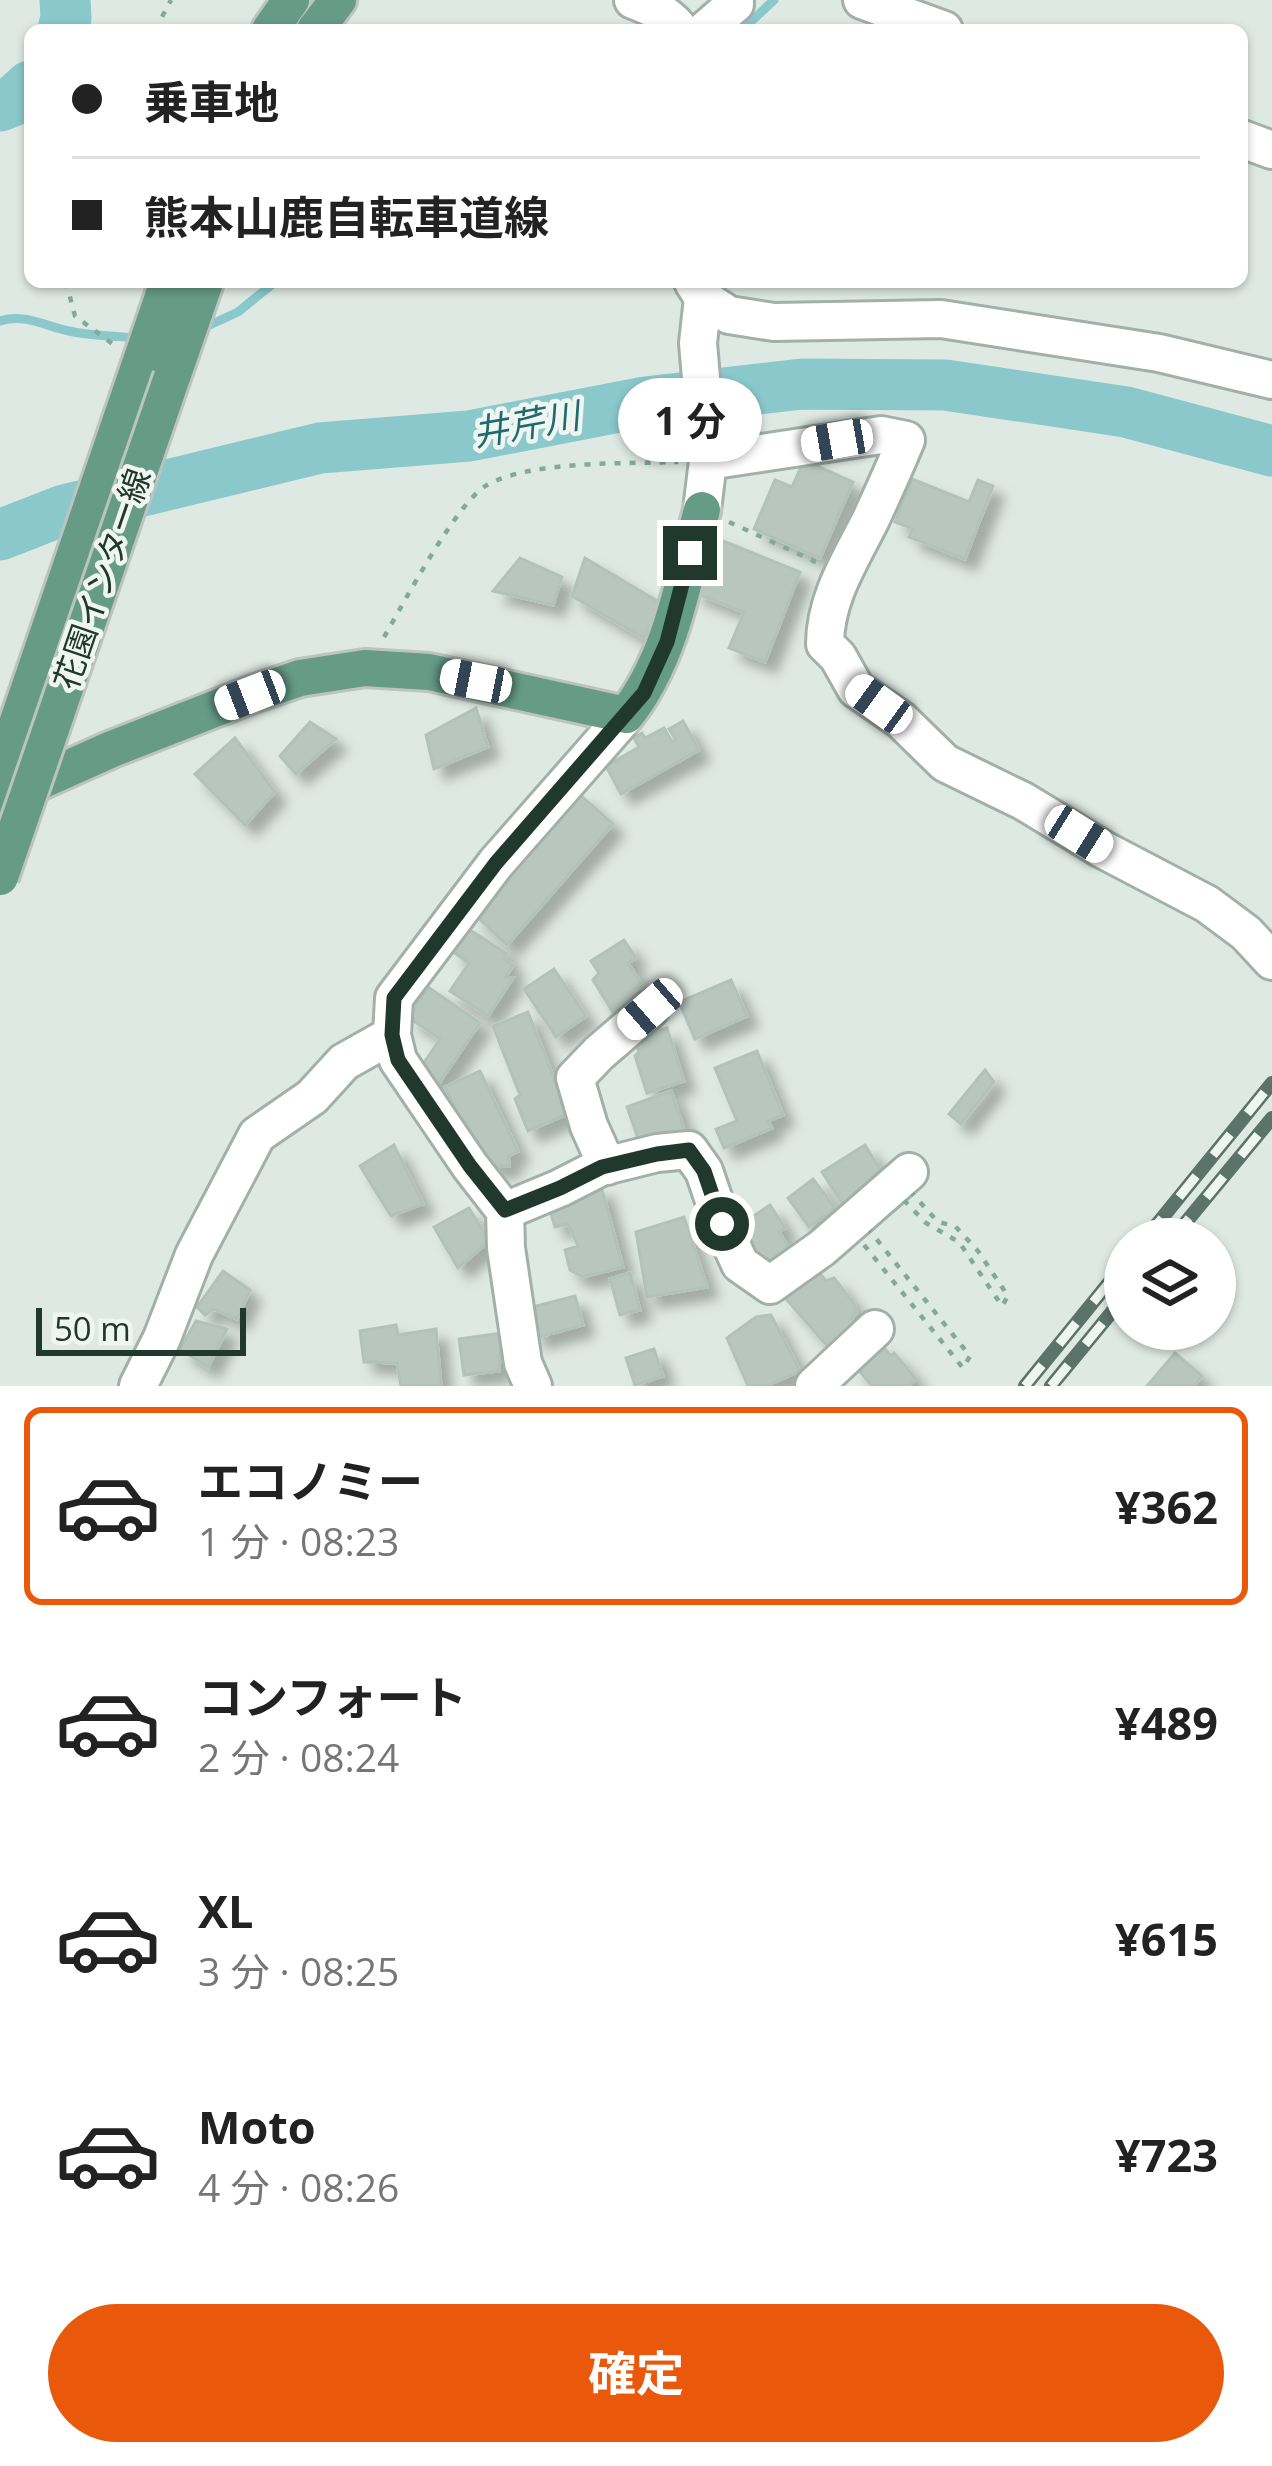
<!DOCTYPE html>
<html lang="ja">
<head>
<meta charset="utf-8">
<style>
  :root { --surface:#fff; --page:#f6f6f6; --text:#222; --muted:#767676; --line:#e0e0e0; --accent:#ea580c }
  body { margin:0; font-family:"Open Sans","Noto Sans JP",sans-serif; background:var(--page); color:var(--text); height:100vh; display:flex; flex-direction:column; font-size:45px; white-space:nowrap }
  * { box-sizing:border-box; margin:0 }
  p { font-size:39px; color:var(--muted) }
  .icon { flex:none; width:66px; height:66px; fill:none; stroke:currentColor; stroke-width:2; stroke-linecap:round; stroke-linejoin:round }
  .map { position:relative; height:1386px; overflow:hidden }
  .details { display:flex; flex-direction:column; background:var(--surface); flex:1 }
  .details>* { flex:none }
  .guide { position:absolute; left:24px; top:24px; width:1224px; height:264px; border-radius:18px; box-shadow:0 3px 9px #0004; display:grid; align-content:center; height:264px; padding:0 48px; background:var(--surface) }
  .controls { position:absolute; left:1104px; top:1218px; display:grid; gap:24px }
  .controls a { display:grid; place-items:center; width:132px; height:132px; border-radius:50%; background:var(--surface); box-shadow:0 3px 9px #0004; font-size:60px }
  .scale { position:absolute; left:36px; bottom:30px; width:210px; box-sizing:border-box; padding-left:12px; border:6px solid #21382f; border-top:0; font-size:33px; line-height:42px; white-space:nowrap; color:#21382f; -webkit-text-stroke:9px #eff6f2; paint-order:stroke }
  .end { position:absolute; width:54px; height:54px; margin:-27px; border:15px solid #21382f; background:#fff; box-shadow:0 0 0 6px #fff }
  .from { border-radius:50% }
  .bubble { position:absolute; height:84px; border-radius:42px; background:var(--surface); box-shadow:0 3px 9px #0004; font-size:39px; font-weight:700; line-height:84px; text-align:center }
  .car { position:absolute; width:36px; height:72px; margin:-36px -18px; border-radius:15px; box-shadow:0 0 9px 3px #0007; background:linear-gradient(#fff 24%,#345 0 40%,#fff 0 76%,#345 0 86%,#fff 0) }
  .guide b { display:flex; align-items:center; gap:42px; height:114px; font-size:45px }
  .guide b+b { border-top:3px solid var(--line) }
  .guide i { width:30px; height:30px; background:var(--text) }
  ul { padding:21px 0 0; list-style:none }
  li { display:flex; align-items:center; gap:36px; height:198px; margin:0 24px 18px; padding:0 24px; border:6px solid transparent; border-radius:18px }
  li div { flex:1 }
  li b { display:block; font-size:45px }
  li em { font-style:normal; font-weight:700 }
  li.on { border-color:var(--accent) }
  li>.icon { width:108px; height:108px; stroke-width:1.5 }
  .cta { display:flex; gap:24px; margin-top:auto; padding:24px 48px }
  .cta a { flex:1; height:138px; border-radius:72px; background:var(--accent); color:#fff; font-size:48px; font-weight:700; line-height:138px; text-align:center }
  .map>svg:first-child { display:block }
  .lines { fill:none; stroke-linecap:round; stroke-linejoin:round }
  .stream { stroke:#8ac8cb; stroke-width:9 }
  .river { stroke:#8ac8cb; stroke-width:51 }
  .building { fill:#b8c6bf; stroke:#b2c2ba; stroke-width:3; filter:url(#shadow) }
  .minor-casing { stroke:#a2b0a9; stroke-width:42 }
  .major-casing { stroke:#bcc3c1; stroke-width:42 }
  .path { stroke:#81aa99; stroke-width:4.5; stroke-dasharray:6 9; stroke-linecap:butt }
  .minor { stroke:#fff; stroke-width:36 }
  .major { stroke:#669b88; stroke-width:36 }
  .rail-casing { stroke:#5b736a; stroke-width:14 }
  .rail { stroke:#eff6f2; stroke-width:9; stroke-dasharray:27; stroke-linecap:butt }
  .major-bridge-casing { stroke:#bcc3c1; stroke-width:42; stroke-linecap:butt }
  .major-bridge { stroke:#669b88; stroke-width:36 }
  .route { stroke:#21382f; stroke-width:15 }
  .labels { text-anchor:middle; stroke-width:9; stroke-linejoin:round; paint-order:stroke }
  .street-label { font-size:33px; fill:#21382f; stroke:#eff6f2 }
  .water-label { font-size:36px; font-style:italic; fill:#206a6e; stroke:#eff6f2 }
</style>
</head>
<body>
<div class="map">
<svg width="1272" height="1386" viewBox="0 0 1272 1386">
  <defs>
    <filter id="shadow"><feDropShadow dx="11" dy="11" stdDeviation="6" flood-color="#0004"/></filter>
  </defs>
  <rect width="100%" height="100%" fill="#dfe9e3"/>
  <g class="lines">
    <!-- stream -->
    <path class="stream" d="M 742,30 L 774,0
      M 0,321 C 24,313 45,326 69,331 C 91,336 116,336 140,338
      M 199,330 L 238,312 L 275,282"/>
    <!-- river -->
    <path class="river" d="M 63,30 L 66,18 L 65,0
      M 0,106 L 15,100 L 30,86
      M 0,535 L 64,510 L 320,448 L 469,436 L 645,402 L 802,384 L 945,385 L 1126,412 L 1272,451"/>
  </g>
  <!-- building -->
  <path class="building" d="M 804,460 L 853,482 L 820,558 L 754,529 L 775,480 L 792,487 Z
    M 912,479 L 969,502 L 978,480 L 993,486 L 965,559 L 909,537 L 913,529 L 895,522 Z
    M 713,537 L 800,572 L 765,662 L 729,648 L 744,612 L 692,592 Z
    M 520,558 L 562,577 L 553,605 L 493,591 Z
    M 585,558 L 664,605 L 643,638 L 572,596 Z
    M 476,708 L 488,747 L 434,769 L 426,735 Z
    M 683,721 L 699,750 L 621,794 L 606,766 L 639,747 L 634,738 L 642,733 L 645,738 L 664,728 L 672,742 L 676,740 L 669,729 Z
    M 310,722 L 336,739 L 296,774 L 280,756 Z
    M 235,738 L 275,792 L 245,825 L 195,774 Z
    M 578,793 L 613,824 L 507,945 L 473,913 Z
    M 467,928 L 507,954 L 504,959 L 513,965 L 506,977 L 513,978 L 488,1016 L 450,991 L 469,963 L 452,951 Z
    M 624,940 L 636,958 L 628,963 L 650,997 L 617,1019 L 593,980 L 599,973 L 591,961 Z
    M 554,969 L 586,1016 L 556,1037 L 524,989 Z
    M 731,980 L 747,1016 L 695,1039 L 679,1002 Z
    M 428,987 L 480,1023 L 437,1086 L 417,1073 L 440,1039 L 408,1017 Z
    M 528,1012 L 568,1114 L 528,1131 L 515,1099 L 520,1095 L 493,1026 Z
    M 667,1028 L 684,1081 L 647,1093 L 635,1056 L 639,1052 L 635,1038 Z
    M 757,1051 L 783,1115 L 768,1121 L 772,1128 L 724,1148 L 716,1129 L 737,1121 L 715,1068 Z
    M 985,1070 L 994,1082 L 961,1124 L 949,1114 Z
    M 480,1071 L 518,1151 L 509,1156 L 509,1166 L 491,1167 L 466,1132 L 445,1087 Z
    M 671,1091 L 686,1135 L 642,1150 L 627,1107 Z
    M 394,1145 L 423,1204 L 391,1216 L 360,1166 Z
    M 865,1145 L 881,1171 L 871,1177 L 878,1188 L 845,1208 L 822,1172 Z
    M 813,1179 L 835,1208 L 809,1227 L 788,1198 Z
    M 601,1186 L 623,1267 L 583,1277 L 570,1270 L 565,1250 L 578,1246 L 568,1224 L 555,1227 L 551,1214 L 575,1193 Z
    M 770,1205 L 785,1228 L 779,1232 L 791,1250 L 764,1267 L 737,1227 Z
    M 469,1208 L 489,1241 L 458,1268 L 434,1227 Z
    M 684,1217 L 707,1287 L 647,1297 L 636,1232 Z
    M 223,1271 L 250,1290 L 237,1319 L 214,1309 L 205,1315 L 197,1307 Z
    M 818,1271 L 826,1281 L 834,1278 L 855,1305 L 856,1314 L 852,1318 L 857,1324 L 830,1349 L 786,1299 Z
    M 630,1273 L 640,1310 L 620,1315 L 610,1279 Z
    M 575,1296 L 583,1325 L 535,1338 L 528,1308 Z
    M 771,1315 L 800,1371 L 766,1386 L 748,1386 L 727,1338 L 756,1317 Z
    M 196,1321 L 227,1329 L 208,1367 L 180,1349 Z
    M 396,1325 L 398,1335 L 436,1329 L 441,1386 L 401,1386 L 397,1363 L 364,1362 L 360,1331 Z
    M 502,1333 L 499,1371 L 464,1375 L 459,1339 Z
    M 881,1344 L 891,1356 L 894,1353 L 916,1379 L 909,1386 L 872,1386 L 855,1366 Z
    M 654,1349 L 663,1376 L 635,1385 L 626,1358 Z
    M 1175,1353 L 1202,1376 L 1194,1386 L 1147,1386 Z"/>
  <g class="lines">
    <!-- minor casing -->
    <g class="minor-casing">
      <path id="minor" d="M 633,0 C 651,7 669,14 680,30
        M 862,0 L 944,30
        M 705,30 L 735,4 L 735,0
        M 1242,139 L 1272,150
        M 693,282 L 703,298 L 729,315 L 774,322 L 941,319 L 1159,353 L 1272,380
        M 708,461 L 881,435 L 906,440 C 895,467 883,493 871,519 C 851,559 825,598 825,644 L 838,657 L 856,689 L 901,720 L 945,763 L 1023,801 L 1102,849 L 1207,904 L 1246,933 L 1272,961
        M 702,510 L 708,461 L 698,343 L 703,298
        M 607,1166 L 589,1126 L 575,1078 L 599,1053 L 650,1009
        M 505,1211 L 560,1188 L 601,1167 L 657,1153 L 689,1150 L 704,1171 L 722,1224 L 740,1264 L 770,1285 L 822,1248 L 909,1172
        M 138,1386 L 162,1338 L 194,1255 L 257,1135 L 312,1097 L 344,1062 L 392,1035
        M 533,1386 L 523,1363 L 506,1248 L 505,1211 L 470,1166 L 398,1060 L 392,1035 L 394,998 L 496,863 L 626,715
        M 814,1386 L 875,1329"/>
    </g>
    <!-- major casing -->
    <g class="major-casing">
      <path id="major" d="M 270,30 L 291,0
        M 315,30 L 338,0
        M 172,377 L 205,282
        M 0,774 L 168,282
        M 0,799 L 112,749 L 250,695 L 300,678 L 365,668 L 429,672 L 626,715 C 672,657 683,580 702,510"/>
    </g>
    <!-- path -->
    <path class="path" d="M 155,30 L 171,0
      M 66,282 L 75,316 L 114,345
      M 729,522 L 814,561 L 813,564
      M 384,637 C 404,603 456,503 487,485 C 532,460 626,464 678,462
      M 900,1180 L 938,1222 L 955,1226 L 978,1251 L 1008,1296 L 1002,1306 L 959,1242 L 926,1223 L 891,1187 Z
      M 858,1216 L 970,1356 L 963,1368 L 848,1225 Z"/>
    <!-- minor -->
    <use href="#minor" class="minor"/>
    <!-- major -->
    <use href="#major" class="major"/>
    <!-- rail casing -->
    <g class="rail-casing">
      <path id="rail" d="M 1145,1239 L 1272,1083
        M 1172,1239 L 1272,1118
        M 1025,1386 L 1125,1263
        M 1051,1386 L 1125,1296"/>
    </g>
    <!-- rail -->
    <use href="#rail" class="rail"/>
    <!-- major-bridge casing -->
    <g class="major-bridge-casing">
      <path id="major-bridge" d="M 0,877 L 172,377"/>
    </g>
    <!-- major-bridge -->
    <use href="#major-bridge" class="major-bridge"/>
  </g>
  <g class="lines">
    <!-- route -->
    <path class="route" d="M 690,553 L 667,642 L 644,693 L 496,863 L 394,998 L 392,1035 L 398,1060 L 470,1166 L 505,1210 L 560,1188 L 602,1167 L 657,1154 L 689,1150 L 704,1171 L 722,1224"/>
  </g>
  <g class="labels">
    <!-- street labels -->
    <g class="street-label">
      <text transform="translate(102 579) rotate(-71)" y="12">花園インター線</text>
    </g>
    <!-- water labels -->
    <g class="water-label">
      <text transform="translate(526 424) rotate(-10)" y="13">井芹川</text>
    </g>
  </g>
</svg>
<div class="controls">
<a><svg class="icon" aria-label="layers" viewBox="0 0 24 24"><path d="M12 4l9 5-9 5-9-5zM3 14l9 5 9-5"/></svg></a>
</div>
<div class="scale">50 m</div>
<i class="end from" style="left:722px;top:1224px"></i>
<i class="end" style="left:690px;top:553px"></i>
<div class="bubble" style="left:618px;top:378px;width:144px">1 分</div>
<i class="car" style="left:837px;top:440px;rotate:260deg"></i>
<i class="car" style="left:476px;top:681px;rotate:281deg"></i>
<i class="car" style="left:250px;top:695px;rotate:249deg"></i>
<i class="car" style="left:879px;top:704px;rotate:306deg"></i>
<i class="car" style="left:1079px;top:834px;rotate:122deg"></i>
<i class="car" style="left:650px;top:1009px;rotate:229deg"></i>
<div class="guide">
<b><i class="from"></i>乗車地</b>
<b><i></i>熊本山鹿自転車道線</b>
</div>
</div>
<section class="details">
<ul>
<li class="on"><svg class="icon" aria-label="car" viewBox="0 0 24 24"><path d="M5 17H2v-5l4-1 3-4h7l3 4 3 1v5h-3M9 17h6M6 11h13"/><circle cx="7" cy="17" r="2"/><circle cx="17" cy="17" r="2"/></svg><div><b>エコノミー</b><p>1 分 · 08:23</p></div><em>¥362</em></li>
<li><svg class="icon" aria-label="car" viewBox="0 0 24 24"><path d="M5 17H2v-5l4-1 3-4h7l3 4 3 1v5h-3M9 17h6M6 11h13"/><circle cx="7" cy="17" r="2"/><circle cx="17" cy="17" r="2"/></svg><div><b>コンフォート</b><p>2 分 · 08:24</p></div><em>¥489</em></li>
<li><svg class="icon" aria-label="car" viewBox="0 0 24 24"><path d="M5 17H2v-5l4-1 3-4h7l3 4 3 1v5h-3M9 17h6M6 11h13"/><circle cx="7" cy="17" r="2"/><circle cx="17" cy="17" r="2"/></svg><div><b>XL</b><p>3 分 · 08:25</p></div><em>¥615</em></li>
<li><svg class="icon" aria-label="car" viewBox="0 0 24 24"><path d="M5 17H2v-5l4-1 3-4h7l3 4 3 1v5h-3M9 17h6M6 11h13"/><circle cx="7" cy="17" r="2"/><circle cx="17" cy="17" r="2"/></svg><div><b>Moto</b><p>4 分 · 08:26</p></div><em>¥723</em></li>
</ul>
<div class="cta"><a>確定</a></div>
</section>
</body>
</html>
